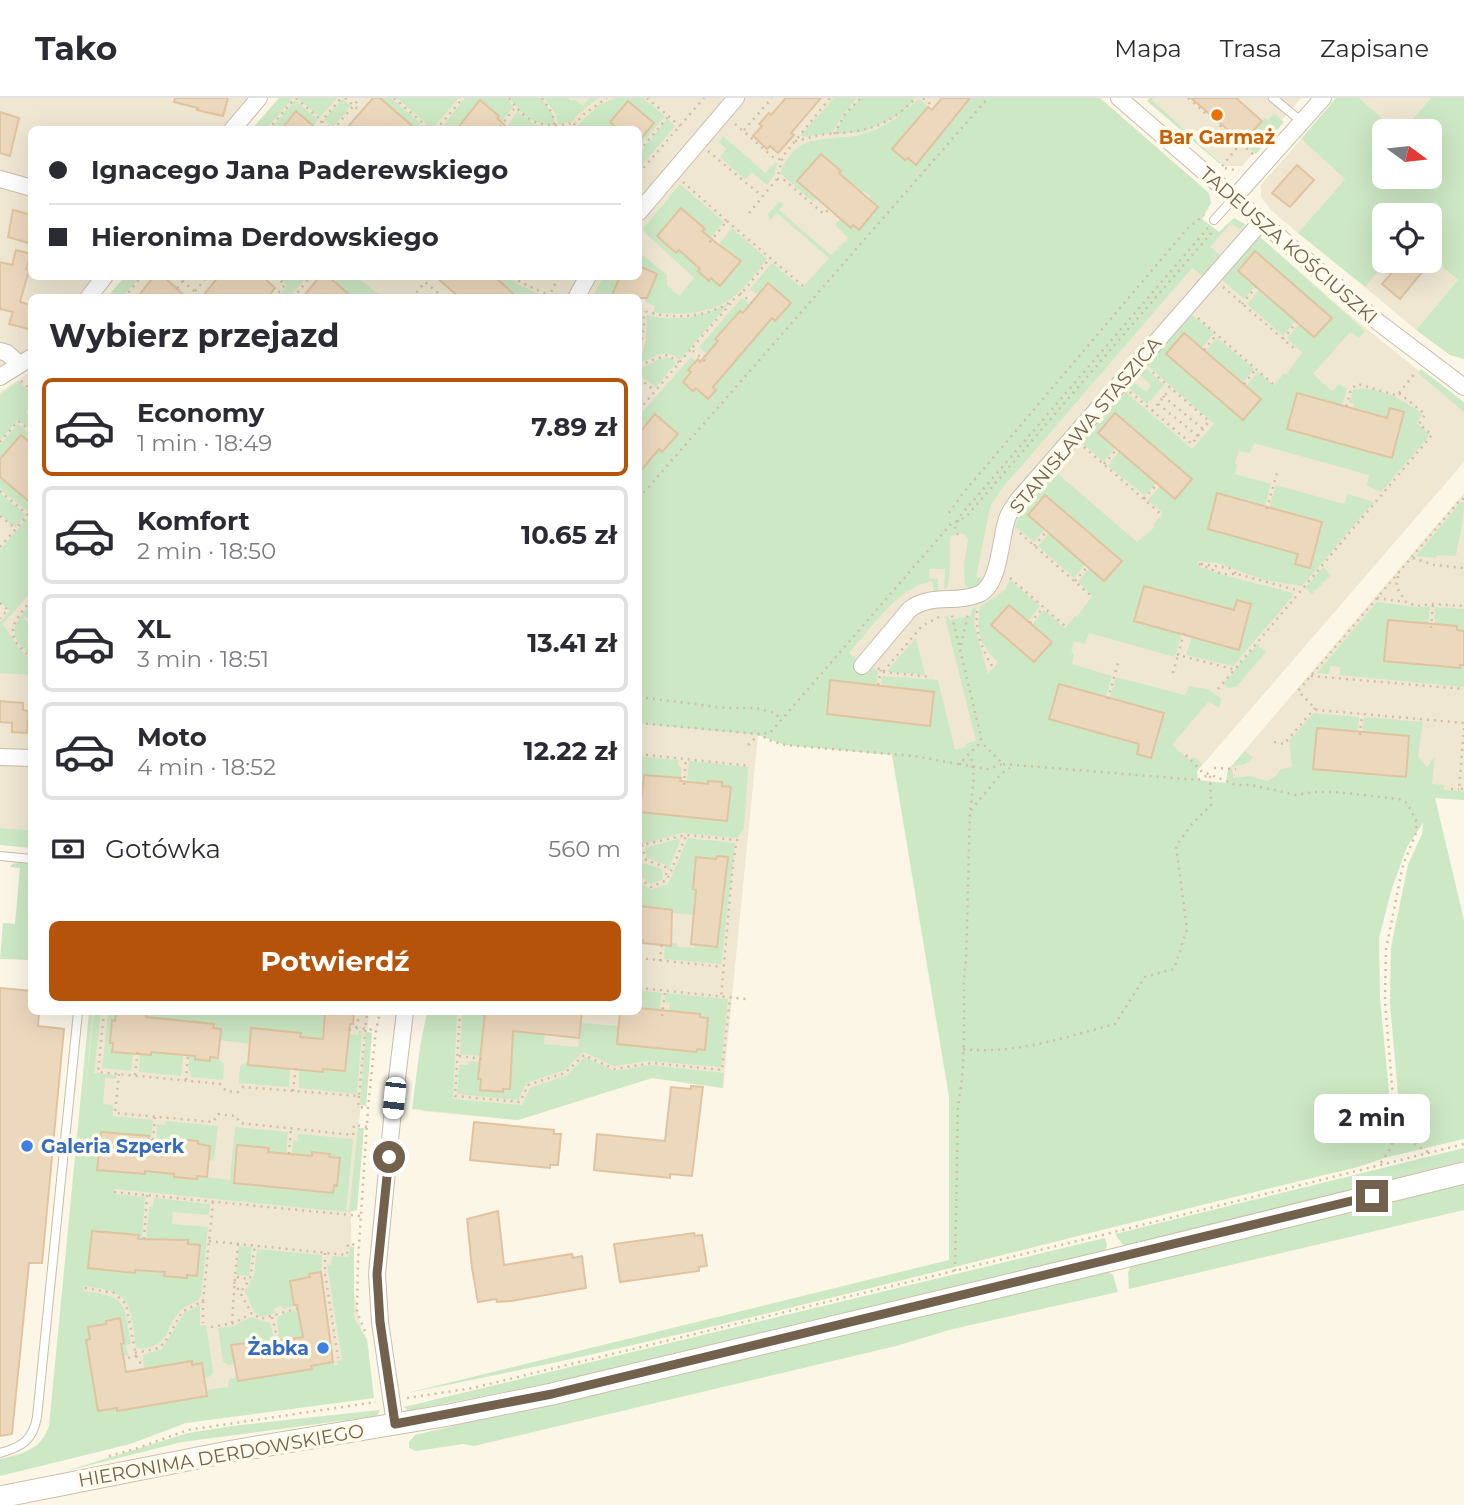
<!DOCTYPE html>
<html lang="pl">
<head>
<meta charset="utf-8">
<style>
  :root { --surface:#fff; --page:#f7f7f7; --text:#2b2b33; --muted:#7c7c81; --line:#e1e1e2; --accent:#b45309 }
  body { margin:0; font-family:Montserrat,sans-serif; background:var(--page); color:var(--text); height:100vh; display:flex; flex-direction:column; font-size:26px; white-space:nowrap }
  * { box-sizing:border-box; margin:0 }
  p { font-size:23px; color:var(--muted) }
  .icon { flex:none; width:38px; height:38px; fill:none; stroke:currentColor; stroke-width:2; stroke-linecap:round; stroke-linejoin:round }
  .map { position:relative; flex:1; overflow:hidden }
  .panel { position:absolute; left:28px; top:196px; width:614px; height:721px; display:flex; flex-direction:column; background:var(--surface); border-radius:10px; box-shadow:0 7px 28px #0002 }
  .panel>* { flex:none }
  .guide { position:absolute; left:28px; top:28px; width:614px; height:154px; border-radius:10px; box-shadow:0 7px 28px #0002; display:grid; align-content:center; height:154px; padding:0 21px; background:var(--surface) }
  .needle { width:46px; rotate:105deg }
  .fabs { position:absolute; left:1372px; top:21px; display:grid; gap:14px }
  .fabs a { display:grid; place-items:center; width:70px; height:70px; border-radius:10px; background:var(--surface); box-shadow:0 7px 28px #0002; font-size:35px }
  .end { position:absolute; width:32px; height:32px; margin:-16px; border:9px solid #72614c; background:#fff; box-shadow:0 0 0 4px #fff }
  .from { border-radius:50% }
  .bubble { position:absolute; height:49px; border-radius:10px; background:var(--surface); box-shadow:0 7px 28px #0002; font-size:23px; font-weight:700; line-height:49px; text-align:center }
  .car { position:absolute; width:21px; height:42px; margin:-21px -10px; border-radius:9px; box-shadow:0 0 5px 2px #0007; background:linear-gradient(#fff 24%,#345 0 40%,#fff 0 76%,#345 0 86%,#fff 0) }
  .guide b { display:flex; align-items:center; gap:24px; height:66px; font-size:26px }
  .guide b+b { border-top:2px solid var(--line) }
  .guide i { width:18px; height:18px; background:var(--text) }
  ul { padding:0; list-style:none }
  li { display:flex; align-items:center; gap:21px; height:98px; margin:0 14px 10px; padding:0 7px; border:4px solid var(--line); border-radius:10px }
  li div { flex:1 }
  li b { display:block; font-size:26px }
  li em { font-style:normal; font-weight:700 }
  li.active { border-color:var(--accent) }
  li>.icon { width:63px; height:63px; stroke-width:1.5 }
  h2 { padding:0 21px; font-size:32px; line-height:84px }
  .pay { display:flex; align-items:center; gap:18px; height:77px; padding:0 21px; font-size:26px }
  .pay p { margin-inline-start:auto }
  .button { display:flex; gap:14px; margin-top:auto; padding:14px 21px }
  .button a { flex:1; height:80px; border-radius:10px; background:var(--accent); color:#fff; font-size:28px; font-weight:700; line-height:80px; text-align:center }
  header { display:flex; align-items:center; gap:42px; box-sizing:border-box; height:98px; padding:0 35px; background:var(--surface); border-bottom:2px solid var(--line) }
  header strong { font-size:33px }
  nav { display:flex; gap:38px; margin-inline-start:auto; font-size:24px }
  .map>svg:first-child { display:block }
  .residential { fill:#efe7d2 }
  .green { fill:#cde8c5; fill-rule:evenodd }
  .building { fill:#ecd8bd; stroke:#e0c4a1; stroke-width:2 }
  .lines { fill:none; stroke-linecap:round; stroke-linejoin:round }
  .lane-casing { stroke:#c9bdaa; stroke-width:10 }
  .street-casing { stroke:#c9bdaa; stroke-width:18 }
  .secondary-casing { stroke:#ccbfa8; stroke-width:23 }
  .path { stroke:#d3bea2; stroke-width:2.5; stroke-dasharray:2 5; stroke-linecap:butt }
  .lane { stroke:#fff; stroke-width:8 }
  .street { stroke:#fff; stroke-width:16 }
  .secondary { stroke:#fff; stroke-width:21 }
  .route { stroke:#72614c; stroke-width:9 }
  .food-dot { fill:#e8710a; stroke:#fefaec; stroke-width:2.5 }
  .shop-dot { fill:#3f7fe0; stroke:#fefaec; stroke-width:2.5 }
  .labels { text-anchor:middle; stroke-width:7; stroke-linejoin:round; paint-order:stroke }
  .food-label { font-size:19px; font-weight:bold; fill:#c56008; stroke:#fefaec }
  .street-label { font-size:19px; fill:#72614c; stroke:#fefaec }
  .shop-label { font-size:19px; font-weight:bold; fill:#366cbe; stroke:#fefaec; text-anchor:start }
</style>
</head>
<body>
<header>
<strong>Tako</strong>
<nav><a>Mapa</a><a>Trasa</a><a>Zapisane</a></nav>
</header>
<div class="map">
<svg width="1464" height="1407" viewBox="0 0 1464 1407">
  <rect width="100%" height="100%" fill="#fbf6e6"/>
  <!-- residential -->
  <path class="residential" d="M 0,0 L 249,0 L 222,31 L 32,32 L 32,178 L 97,179 L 79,199 L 32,200 L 31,249 L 0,272 Z
    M 279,0 L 985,0 L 639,395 L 639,200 L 107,200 L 125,178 L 639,178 L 639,32 L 252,31 Z
    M 1149,0 L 1301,0 L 1242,68 L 1225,68 Z
    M 1359,0 L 1431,0 L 1403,32 L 1394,31 Z
    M 1301,41 L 1345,81 L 1298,135 L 1270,111 L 1261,99 L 1261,87 Z
    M 1231,124 L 1240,132 L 1245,126 L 1347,215 L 1464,309 L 1464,364 L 1193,678 L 769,638 L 951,427 L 990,409 L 1000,393 Z
    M 1430,159 L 1458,182 L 1416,232 L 1365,189 L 1387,163 L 1430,163 Z
    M 31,273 L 31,732 L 0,730 L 0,294 Z
    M 1464,395 L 1464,702 L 1226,681 L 1228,672 Z
    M 639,626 L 758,637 L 723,990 L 652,980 L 518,1022 L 421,1013 L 431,926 L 436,914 L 639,914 Z
    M 93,914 L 369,914 L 351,1114 L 352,1184 L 367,1261 L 51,1343 Z"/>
  <!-- green -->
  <path class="green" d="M 279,0 L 293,0 L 266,31 L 252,31 Z
    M 297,0 L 337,0 L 320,19 Z
    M 380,0 L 391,0 L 421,26 L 417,31 L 409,31 L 412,27 Z
    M 397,0 L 459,0 L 432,31 L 421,32 L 426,25 Z
    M 465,0 L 507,0 L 513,9 L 501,24 L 497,20 L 498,17 L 480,2 L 457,30 L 458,31 L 440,32 Z
    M 509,0 L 542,0 L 552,15 L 556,28 C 535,27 521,17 509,0 Z
    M 544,0 L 568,0 L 572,3 L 574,1 L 583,8 L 589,0 L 598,0 L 576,18 L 574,23 L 558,26 L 556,16 Z
    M 615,0 L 643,0 L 665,18 L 639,49 L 639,43 L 654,25 L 628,3 L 610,24 L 613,27 L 608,31 L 573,32 L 599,7 Z
    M 834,0 L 857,0 L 843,17 L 832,35 L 803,39 L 801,37 Z
    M 861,0 L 916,0 L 903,14 L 919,1 L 928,9 L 901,41 L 905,62 L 908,60 L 916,67 L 970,0 L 1100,0 L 1209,95 L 1211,105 L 1202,121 L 1219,134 L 1234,120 L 1245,126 L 1240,132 L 1231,125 L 1210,149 L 1221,158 L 1203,178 L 1192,170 L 1000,393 L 990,409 L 976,479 L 987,482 L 972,492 L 965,487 L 964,466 L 968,441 L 964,436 L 958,435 L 950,439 C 949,455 952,475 947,490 L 944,491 L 945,471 L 929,471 L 929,480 L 938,481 L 938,494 L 934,494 L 932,483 C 896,490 873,529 849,555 C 858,563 869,565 878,574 L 876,587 L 830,582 L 827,616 L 930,628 L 934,594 L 881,587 L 882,578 L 938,582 L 955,652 L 966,649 L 965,646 L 976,643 L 945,519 L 948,517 L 949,522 L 971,518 L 972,511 L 976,510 L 974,526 L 988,576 L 998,564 C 980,547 976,534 980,509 L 1005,492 L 1010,482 L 1040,508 L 1028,523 L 1009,507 L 991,527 L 1034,564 L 1052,544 L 1032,527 L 1044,512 L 1065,530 L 1075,518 L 1077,519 L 1092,498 L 1078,484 L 1089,470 L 1105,482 L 1122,463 L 1045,397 L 1028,416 L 1045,431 L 1034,444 L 1015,429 L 1018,420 L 1053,377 L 1058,376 L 1137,444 L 1155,429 L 1153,427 L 1163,415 L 1148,402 L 1160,388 L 1175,401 L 1192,381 L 1116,315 L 1099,335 L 1115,349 L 1104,364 L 1081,344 L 1125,293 L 1192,351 L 1214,326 L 1147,267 L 1192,217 L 1214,235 L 1202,250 L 1184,235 L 1246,288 L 1258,274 L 1274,287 L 1284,275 L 1286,277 L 1302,255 L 1287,240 L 1299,226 L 1314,239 L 1331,220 L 1255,153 L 1238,173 L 1255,188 L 1244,201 L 1221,181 L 1259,138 L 1365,233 L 1359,240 L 1350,234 L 1313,276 L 1332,293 L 1339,286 L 1347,291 L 1342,308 L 1392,359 L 1404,314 L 1390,310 L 1387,320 L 1353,311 L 1354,306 L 1349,304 L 1353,292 C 1373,285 1407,303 1422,316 L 1417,325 L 1429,336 L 1428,339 L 1381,394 L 1367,388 L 1369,377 L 1254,345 L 1250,355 L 1239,353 L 1235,365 L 1237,367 L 1235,376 L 1271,386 L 1265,408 L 1218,395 L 1208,431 L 1298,456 L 1310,469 L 1322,424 L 1269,411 L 1276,387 L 1344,406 L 1348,396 L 1374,404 L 1302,488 L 1264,482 L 1217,465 L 1199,463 L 1198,468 C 1229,481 1261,485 1292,495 L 1293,498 L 1233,568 L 1186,557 L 1192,539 L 1239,552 L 1251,506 L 1237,502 L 1234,512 L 1144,488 L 1134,523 L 1182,536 L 1175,559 L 1089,535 L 1085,546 L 1074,543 L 1071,554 L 1074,556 L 1072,566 L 1112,578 L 1106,599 L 1059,586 L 1049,621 L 1139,646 L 1137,656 L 1151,660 L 1163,615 L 1109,601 L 1116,579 L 1185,597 L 1189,588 L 1207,591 L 1221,600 L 1220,608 L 1217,609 L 1209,603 L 1172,647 L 1190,662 L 1194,659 L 1202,666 L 1197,673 L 1198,682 L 1226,685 L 1228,672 L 1245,653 L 1253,660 L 1245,666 L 1231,669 L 1234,680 L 1249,678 L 1267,683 L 1276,678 L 1281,671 L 1292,669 L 1289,643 L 1314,615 L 1359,619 L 1358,633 L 1317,630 L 1314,671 L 1322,672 L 1323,668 L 1330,673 L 1338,673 L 1338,670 L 1350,674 L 1389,678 L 1390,674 L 1397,678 L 1405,679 L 1409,638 L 1370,635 L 1362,638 L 1364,619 L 1423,624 L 1418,659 L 1427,669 L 1435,658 L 1432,686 L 1444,687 L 1444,692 L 1464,693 L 1464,702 L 1435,700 L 1464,822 L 1464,1041 L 1384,1060 L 1358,1069 C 1041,1144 727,1233 407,1295 L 949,1162 L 949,999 L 892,657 L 785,647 L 758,637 L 639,626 L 639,375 L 659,351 L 663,354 L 678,336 L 655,316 L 644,328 L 639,324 L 639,318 L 691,259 L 696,263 L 683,284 L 693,293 L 696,290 L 708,301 L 716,292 L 713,289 L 772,220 L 775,223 L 790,205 L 768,186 L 758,197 L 750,191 L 772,165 L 802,190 L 829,160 L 777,115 L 770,123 L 768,116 L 779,104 L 784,105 L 779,112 L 831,157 L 848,140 L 835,127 L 840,121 L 850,129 L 853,127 L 859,131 L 878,110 L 869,101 L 871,98 L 864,93 L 862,95 L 821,56 L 797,83 L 817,100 L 813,104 L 780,75 C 796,40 812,42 846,39 C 865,38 887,28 901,16 L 863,34 L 834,36 L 845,16 ZM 1423,725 L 1422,736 L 1408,767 L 1391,849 L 1390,905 L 1401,1031 L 1395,1025 L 1386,1033 L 1389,994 L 1380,900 L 1379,840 L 1392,790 L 1407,749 Z
    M 1150,0 L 1153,0 L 1152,2 L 1222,66 L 1219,65 L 1147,3 Z
    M 1336,0 L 1359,0 L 1394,31 L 1403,32 L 1431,0 L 1464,0 L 1464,261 L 1450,257 L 1416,232 L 1458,182 L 1430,159 L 1430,117 L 1384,117 L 1384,163 L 1387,163 L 1365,189 L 1298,135 L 1345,81 L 1301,41 ZM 1384,33 L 1430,33 L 1430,79 L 1384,79 Z
    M 342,1 L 351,8 L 333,29 L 324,22 Z
    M 295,2 L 318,22 L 313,28 L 296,13 L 281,31 L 270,32 Z
    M 517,13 L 533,25 L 554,31 L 510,31 L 507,29 Z
    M 1274,16 L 1284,24 L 1256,56 L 1243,45 L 1264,20 L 1268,22 Z
    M 667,21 L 675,28 L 639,71 L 639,55 Z
    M 723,38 L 765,75 L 776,64 L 777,66 L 774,77 L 767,87 L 752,74 L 745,81 L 720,59 L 726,51 L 719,44 Z
    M 680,86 L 724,124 L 710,140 L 702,133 L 704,131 L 679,152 L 700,171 L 699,174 L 709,182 L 711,180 L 720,187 L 741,163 L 718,147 L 732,130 L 767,161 C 758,172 749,185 738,195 C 716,216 681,218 653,214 L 655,208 L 645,204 L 657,176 L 639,168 L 639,154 L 667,177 L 667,187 L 679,198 L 694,180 L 642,132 Z
    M 125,179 L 140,179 L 122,199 L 107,199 Z
    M 277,179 L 307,179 L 289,199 L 277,200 L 287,188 Z
    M 340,179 L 357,179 L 382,199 L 353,199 L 349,196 L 346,198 L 342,190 L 335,184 Z
    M 492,179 L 510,179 L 519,187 L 546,199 L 517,199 L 505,192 L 507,190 Z
    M 603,179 L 620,179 L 618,183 L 621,185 L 616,195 L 613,194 L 611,199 L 592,200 Z
    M 1259,192 L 1295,223 L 1283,238 L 1247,206 Z
    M 742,200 L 750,207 L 742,215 L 740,213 L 715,241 L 717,243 L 707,256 L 699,249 Z
    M 729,205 L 680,262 C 666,248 655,260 640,264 L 646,242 L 647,217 C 678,224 701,220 729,205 Z
    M 1217,240 L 1254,271 L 1242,285 L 1206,253 Z
    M 662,260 L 671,260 L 676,265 L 656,289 L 639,277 L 639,271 Z
    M 1145,270 L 1164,287 L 1147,306 L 1128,289 L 1133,284 L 1146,294 L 1151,287 L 1139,276 Z
    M 1421,271 L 1464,304 L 1464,314 L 1418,275 Z
    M 19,283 L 31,295 L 31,307 L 26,314 L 31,319 L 31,332 L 18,322 L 0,342 L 0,297 Z
    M 18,326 L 31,337 L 31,346 L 21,337 L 0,361 L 0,347 Z
    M 1119,353 L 1156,385 L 1145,398 L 1108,368 Z
    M 0,379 L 28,403 L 31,399 L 31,410 L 28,414 L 0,391 Z
    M 0,395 L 26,417 L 15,429 L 0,417 Z
    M 1461,404 L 1464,404 C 1464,423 1459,440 1456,458 L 1437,457 L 1436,460 L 1416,458 Z
    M 31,415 L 31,494 L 3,526 C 13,540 16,549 31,562 L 31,577 L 0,575 L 0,524 L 10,513 L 0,504 L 0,452 Z
    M 1049,435 L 1085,466 L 1074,480 L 1038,448 Z
    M 1323,469 L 1331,477 L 1312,496 L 1305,490 Z
    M 1377,504 C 1393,505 1416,512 1430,508 L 1428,526 L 1388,523 L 1384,563 L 1393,564 L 1394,561 L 1401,565 L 1460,570 L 1460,567 L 1464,567 L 1464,589 L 1340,577 L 1340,569 L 1330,568 L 1329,576 L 1317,575 Z
    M 31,506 L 31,523 L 25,518 L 24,521 L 31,528 L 31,557 C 6,537 12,527 31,506 Z
    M 1435,509 L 1464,511 L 1464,533 L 1457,532 L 1457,528 L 1434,530 Z
    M 916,540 L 925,577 L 888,574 L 888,572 Z
    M 1257,546 L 1266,554 L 1236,589 L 1228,590 L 1223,586 Z
    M 639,658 L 678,662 L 678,668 L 681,669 L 681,680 L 644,677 L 644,680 L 639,677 Z
    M 689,663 L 748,669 L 744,730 L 737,740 L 681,735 L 644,746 L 639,734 L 639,695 L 642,696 L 641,714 L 681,718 L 682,715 L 729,710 L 731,689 L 722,688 L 722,684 L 709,683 L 708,686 L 687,684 Z
    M 0,730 L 31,732 L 31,750 L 0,747 Z
    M 681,740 L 668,773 L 666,767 L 647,760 L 645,750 Z
    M 688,740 L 735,745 L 721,866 L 664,861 L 665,844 L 677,845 L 677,849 L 695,850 L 695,847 L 717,849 L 728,759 L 716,761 L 693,791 L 696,792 L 694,817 L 672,815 L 672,812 L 639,808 L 639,783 L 651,792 L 668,786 Z
    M 639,747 L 643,765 L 662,771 L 663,781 L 651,786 L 639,778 Z
    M 22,764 L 32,767 L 31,862 L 0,861 L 3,825 L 15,826 L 20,770 L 10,769 L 12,766 Z
    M 639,892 L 662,895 L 659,915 L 651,911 L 639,910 Z
    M 666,895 L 728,901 L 721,969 L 649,963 L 614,968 L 583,954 L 565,972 L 526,985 L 518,1002 L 457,996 L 459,967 L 468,967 L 469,963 L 480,964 L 478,981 L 503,994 L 504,991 L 510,991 L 513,930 C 524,934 534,938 545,933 L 544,946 L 578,949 L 581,925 L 618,928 L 617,946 L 674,952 L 674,949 L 683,953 L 696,954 L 700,917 L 669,913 L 670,905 L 665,904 Z
    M 89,914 L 93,914 L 83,1018 L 94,914 L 101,914 L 94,975 L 116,977 L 116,981 L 105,980 L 103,1006 L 113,1007 L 113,1018 L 153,1022 L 151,1042 L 148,1042 L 148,1039 L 101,1034 L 98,1072 L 144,1076 L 145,1073 L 174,1076 L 174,1079 L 196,1081 L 197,1078 L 230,1082 L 235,1029 L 288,1034 L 286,1056 L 268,1054 L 268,1050 L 237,1047 L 234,1085 L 333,1095 L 334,1087 L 338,1087 L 340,1061 L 329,1059 L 329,1056 L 313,1054 L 312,1058 L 292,1056 L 293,1042 L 298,1043 L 298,1036 L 353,1041 L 346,1114 L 114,1091 L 114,1096 L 145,1099 L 142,1141 L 138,1141 L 139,1138 L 92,1133 L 88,1170 L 134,1175 L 135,1172 L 165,1174 L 165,1178 L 186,1180 L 187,1177 L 197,1178 L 200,1147 L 188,1146 L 188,1142 L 146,1141 L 149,1109 L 153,1109 L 154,1100 L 210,1106 L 209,1117 L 173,1114 L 172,1126 L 208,1129 L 201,1198 L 199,1202 C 193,1205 184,1208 179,1214 C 162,1233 174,1246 140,1251 L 136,1249 C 129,1204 133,1194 84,1188 L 83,1193 C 128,1198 124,1206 131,1246 L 126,1247 L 128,1257 L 123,1258 L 121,1246 L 124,1245 L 120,1221 L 106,1223 L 106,1226 L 88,1229 L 90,1241 L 87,1242 L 117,1313 L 126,1312 L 126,1308 L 132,1307 L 133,1310 L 171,1304 L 182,1299 L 183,1302 L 207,1298 L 206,1292 L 228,1289 L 229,1281 L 237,1279 L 238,1283 L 283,1276 L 296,1270 L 297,1274 L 311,1271 L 311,1268 L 333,1264 L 334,1267 L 338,1267 L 337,1263 L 342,1262 L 327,1166 L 331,1167 L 332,1158 L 349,1159 L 350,1149 L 354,1149 L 354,1220 L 367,1241 L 374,1300 L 186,1325 L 130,1346 L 0,1378 L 0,1361 C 22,1356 41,1352 49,1328 Z
    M 108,914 L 116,914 L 115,923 L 112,923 L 114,936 L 110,936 L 112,953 L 133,956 L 131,973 L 102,970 Z
    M 147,914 L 322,914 L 325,916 L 323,941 L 300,939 L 301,936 L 251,931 L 250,946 L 220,942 L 213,927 L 145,927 Z
    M 427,914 L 457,914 L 453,1001 L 522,1007 L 530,990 L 567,977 L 585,959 L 614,973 L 651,967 L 724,975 L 723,990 L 652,980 L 518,1022 L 412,1011 L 420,949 Z
    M 462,914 L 485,914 L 485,948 L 481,948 L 480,958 L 460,956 Z
    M 359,933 L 362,933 L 357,996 L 299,990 L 299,969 L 306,973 L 322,974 L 323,971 L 345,973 L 349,936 L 358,937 Z
    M 366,934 L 372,935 L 366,1008 L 360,1007 Z
    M 140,953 L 143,956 L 151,957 L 152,954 L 183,957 L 181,978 L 139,974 Z
    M 189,958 L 195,958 L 195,961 L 209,963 L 210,959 L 218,960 L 224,966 L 223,982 L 191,979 L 191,973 L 189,973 Z
    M 248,963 L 248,967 L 290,971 L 289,989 L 239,985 L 240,968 Z
    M 166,1023 L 218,1028 L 214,1061 L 208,1064 L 210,1048 L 198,1046 L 197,1043 L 156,1042 L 157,1026 L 165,1027 Z
    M 358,1030 L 364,1030 L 357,1112 L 349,1114 Z
    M 1464,1050 L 1464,1063 L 1128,1148 L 1122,1146 L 1115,1136 Z
    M 1464,1086 L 1464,1112 L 1129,1191 L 1128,1174 L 1131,1168 L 1419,1095 Z
    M 1105,1140 L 1107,1148 L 1104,1154 L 565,1282 L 413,1312 L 408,1312 L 404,1309 Z
    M 239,1148 L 252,1149 L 249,1178 L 236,1177 Z
    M 257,1151 L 322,1157 L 321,1174 L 310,1176 L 310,1179 L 290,1183 L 294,1208 L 283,1211 L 281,1207 L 274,1211 L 275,1215 L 261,1219 L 254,1214 L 245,1193 L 254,1178 Z
    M 1100,1174 L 1108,1174 L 1113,1177 L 1118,1194 L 953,1231 L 896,1248 L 474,1348 L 463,1346 L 416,1353 L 409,1350 L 409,1344 L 415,1337 Z
    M 200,1207 L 200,1228 L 206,1227 L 213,1273 L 211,1278 L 204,1280 L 202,1265 L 192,1267 L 191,1263 L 144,1271 L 143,1257 L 162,1251 L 184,1215 Z
    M 298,1212 L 303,1239 L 279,1243 L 277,1220 L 287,1214 Z
    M 251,1219 L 270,1225 L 275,1244 L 262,1246 L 261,1242 L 253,1244 L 253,1247 L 232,1248 L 235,1266 L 228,1267 L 223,1263 L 218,1230 L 234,1228 Z
    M 380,1312 L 377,1318 L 370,1319 L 182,1344 L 63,1374 L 188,1335 L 232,1328 Z"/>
  <!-- building -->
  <path class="building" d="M 175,0 L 228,0 L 223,18 L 197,12 L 198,10 L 174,4 Z
    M 373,0 L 380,0 L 417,32 L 345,32 Z
    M 786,0 L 821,0 L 791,35 L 794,37 L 778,55 L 770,48 L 767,51 L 753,38 L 762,28 L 759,26 L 769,15 L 771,17 Z
    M 942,0 L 970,0 L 916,67 L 908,60 L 905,62 L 892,51 L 928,9 L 932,12 Z
    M 1191,0 L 1236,0 L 1262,23 L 1243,45 Z
    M 480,2 L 499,18 L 497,20 L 510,32 L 456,32 Z
    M 628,3 L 654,25 L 639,43 L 639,32 L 618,32 L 610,24 Z
    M 296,13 L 318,32 L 281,32 Z
    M 0,14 L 19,20 L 10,58 L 0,55 Z
    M 821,56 L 841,73 L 839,75 L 878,109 L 859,132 L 853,127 L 851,130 L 797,83 Z
    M 1297,67 L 1314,82 L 1290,109 L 1272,95 Z
    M 681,110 L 705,131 L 702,133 L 719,147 L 741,163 L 720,188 L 711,180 L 709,183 L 698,173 L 700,171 L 679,152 L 676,155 L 657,138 Z
    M 13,112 L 32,117 L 32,131 L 28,145 L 8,139 Z
    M 16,152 L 31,156 L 26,171 L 29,172 L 20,204 L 32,207 L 29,231 L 9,226 L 13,214 L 0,211 L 0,164 L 12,167 Z
    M 1255,153 L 1332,220 L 1314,239 L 1238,173 Z
    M 1402,163 L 1411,163 L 1423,173 L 1400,201 L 1382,186 Z
    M 639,168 L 657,176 L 647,200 L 611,200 L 620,178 L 639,178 Z
    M 154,178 L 163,178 L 187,200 L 137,200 Z
    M 219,178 L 262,178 L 275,190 L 267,200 L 201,200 Z
    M 320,178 L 328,178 L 353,200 L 302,200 Z
    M 435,178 L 494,178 L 518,200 L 460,200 Z
    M 768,185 L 791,205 L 775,223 L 772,220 L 713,289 L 716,292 L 708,301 L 696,290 L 693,293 L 683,284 L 691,274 L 688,272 L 698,261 L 700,264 L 718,243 L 715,241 L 740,213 L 743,215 Z
    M 1184,235 L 1261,301 L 1243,322 L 1166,256 Z
    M 1297,295 L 1387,320 L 1390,310 L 1404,314 L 1392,360 L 1287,331 Z
    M 1115,315 L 1192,381 L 1175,401 L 1098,335 Z
    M 655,316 L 678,336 L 662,354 L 659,351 L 639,375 L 639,335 Z
    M 21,337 L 32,346 L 32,406 L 0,379 L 0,361 Z
    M 1217,395 L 1322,424 L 1310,470 L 1295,466 L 1298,456 L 1208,431 Z
    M 1045,397 L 1122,463 L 1104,483 L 1028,417 Z
    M 1144,488 L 1234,512 L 1237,502 L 1251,506 L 1239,552 L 1134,523 Z
    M 1009,507 L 1052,544 L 1034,564 L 991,527 Z
    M 1388,522 L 1457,528 L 1457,532 L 1464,533 L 1464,567 L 1460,567 L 1460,570 L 1384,563 Z
    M 830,582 L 934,594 L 930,628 L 827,616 Z
    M 1059,586 L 1164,615 L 1151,660 L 1137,656 L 1139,646 L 1049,621 Z
    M 0,603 L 23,605 L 23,612 L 28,613 L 27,635 L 12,634 L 12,625 L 0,624 Z
    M 1317,630 L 1409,638 L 1406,679 L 1313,671 Z
    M 644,677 L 681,680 L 680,683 L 708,686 L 708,683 L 722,684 L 722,688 L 731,689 L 727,723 L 640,714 Z
    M 717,758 L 728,759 L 717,849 L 691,846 L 696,792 L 693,791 L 696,759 L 716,761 Z
    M 639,808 L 672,812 L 671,848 L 643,845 L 643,842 L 639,841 Z
    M 0,890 L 32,893 L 32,914 L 39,914 L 38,928 L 64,931 L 42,1165 L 29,1165 L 12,1336 L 0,1338 Z
    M 639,910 L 700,916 L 700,919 L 708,920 L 705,952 L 697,951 L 696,954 L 617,946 L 620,914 L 639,914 Z
    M 116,914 L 147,914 L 146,919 L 214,926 L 213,930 L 221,931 L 218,960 L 210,959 L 210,963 L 195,961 L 195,958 L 151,954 L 151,957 L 112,954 L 113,945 L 110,945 L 112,922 L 115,923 Z
    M 325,914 L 354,914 L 353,926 L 350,926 L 345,973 L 323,971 L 323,974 L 248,967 L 251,930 L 301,935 L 300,939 L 323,941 Z
    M 485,914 L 582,914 L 579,940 L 513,933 L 510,991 L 503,991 L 503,994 L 480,992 L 481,981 L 478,981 Z
    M 691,988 L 703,989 L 692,1078 L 670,1076 L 670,1080 L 594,1072 L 597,1036 L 665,1043 L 671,989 L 691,991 Z
    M 474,1024 L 554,1032 L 554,1036 L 561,1036 L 558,1067 L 550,1067 L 550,1070 L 470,1062 Z
    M 101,1034 L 149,1038 L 148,1042 L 176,1044 L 176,1041 L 198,1043 L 198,1046 L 210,1048 L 207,1079 L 197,1078 L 197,1081 L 174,1079 L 174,1076 L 145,1073 L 145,1076 L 97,1072 Z
    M 237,1047 L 269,1050 L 268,1054 L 312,1058 L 312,1054 L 330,1056 L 329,1059 L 340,1060 L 337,1088 L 334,1087 L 333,1095 L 234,1085 Z
    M 498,1113 L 504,1167 L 572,1156 L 573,1160 L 582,1158 L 586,1190 L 511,1203 L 497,1204 L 496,1201 L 478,1204 L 472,1170 L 467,1121 Z
    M 92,1133 L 139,1137 L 138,1141 L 188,1142 L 188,1146 L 200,1147 L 197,1178 L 187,1177 L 187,1180 L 164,1178 L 165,1174 L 135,1172 L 135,1175 L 88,1170 Z
    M 694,1135 L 695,1138 L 702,1137 L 707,1168 L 699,1169 L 699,1173 L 620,1184 L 614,1146 Z
    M 321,1174 L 333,1264 L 311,1268 L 312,1271 L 238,1283 L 231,1247 L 261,1243 L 262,1246 L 303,1239 L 297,1207 L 294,1207 L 290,1183 L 310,1179 L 309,1176 Z
    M 120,1220 L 124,1245 L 121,1246 L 126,1274 L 192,1263 L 192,1267 L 202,1265 L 207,1298 L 117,1313 L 117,1310 L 98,1313 L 86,1242 L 90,1241 L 88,1229 L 106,1226 L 106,1223 Z"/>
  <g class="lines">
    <!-- lane casing -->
    <g class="lane-casing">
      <path id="lane" d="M 1273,0 L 1302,24
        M 1214,122 L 1234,100
        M 0,758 L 32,761
        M 0,1355 C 22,1349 33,1342 37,1319 L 78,914"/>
    </g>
    <!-- street casing -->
    <g class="street-casing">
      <path id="street" d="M 1119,0 L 1378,224 L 1464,289
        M 232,32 L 259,0
        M 0,81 L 32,90
        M 1234,100 L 1323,0
        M 639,114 L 736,0
        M 88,200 L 105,178
        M 576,200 L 588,178
        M 0,253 L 7,255 L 19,266
        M 0,279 L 32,259
        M 862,568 L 910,511 C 932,495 956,506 979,496 C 1000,487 1000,441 1007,421 C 1009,414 1014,408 1018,402 L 1261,124
        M 0,659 L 32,660
        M 395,1326 L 380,1224 L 377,1176 L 392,1022 L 405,914"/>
    </g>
    <!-- secondary casing -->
    <g class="secondary-casing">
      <path id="secondary" d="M 0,1399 L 233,1353 L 449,1317 L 552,1296 L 1116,1161 L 1464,1075"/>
    </g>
    <!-- path -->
    <path class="path" d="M 296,0 L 332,32
      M 345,0 L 361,14
      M 394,0 L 424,26 L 419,32
      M 509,0 C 529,28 545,31 576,24
      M 542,0 L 552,15 L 556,32
      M 647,0 L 680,28
      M 923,0 L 934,9
      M 1188,0 L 1254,57
      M 735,26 L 773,59 L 782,62
      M 500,29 L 516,8
      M 316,30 L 341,0
      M 268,32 L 295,0
      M 333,32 L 360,0
      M 436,32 L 463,0
      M 569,32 L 584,16 L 607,0
      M 744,32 L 772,0
      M 834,36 L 845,16 L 861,0
      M 795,43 C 806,41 816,37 827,36 C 869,33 885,30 916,0
      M 639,53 L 668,19
      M 708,53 L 762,98
      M 1222,68 L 1240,46
      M 1225,70 L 1239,73
      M 639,75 L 704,0
      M 777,81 L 783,81 L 824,116 L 831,109
      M 683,84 L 727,123 L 709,145
      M 749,115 L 777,81 L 783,58 L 830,0
      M 727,123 L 803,188
      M 177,178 L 202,200
      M 424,178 L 425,184 L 444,200
      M 513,178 L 520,184 L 549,197
      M 1223,189 L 1297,253
      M 177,190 L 187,178
      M 195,193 L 208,178
      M 740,195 L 753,206
      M 124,200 L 142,178
      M 274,200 L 285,187 L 276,178
      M 293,200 L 311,178
      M 412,200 L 425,184
      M 548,200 L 559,178
      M 1242,206 L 1256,189
      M 639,211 C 669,223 712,221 738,198 C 750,187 760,172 770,160
      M 1198,220 L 1273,286
      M 1283,241 L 1297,224
      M 1204,252 L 1217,236
      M 639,255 L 644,230 L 644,213
      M 705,263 L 691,251 L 734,202
      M 639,267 L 667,257 L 680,265
      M 639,280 L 655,293
      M 21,283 L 32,292
      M 1244,286 L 1256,271
      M 1130,294 L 1192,346 L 1209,323 L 1151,273
      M 1399,295 L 1416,274
      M 1163,298 L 1203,331
      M 1158,306 L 1198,338
      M 32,312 L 32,316
      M 639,312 L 691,251
      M 1152,313 L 1170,291
      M 639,335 L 641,336
      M 0,344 L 18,323 L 32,334
      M 1084,349 L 1162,417
      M 1104,366 L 1117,351
      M 0,393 L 28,417 L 32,413
      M 639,400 L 988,0
      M 1144,401 L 1157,386
      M 1464,401 L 1461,401 L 1298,593 L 1317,612 L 1464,625
      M 1267,411 L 1278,371
      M 949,415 L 964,394 L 1187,131 L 1204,117
      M 0,418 L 16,431
      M 1020,435 L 1090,497
      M 958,437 L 955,430 L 960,418 L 1208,130
      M 1034,448 L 1047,433
      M 0,449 L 28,417
      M 1413,460 L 1434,467 L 1464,470
      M 1199,466 L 1222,476 L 1237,476 L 1300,493
      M 1201,466 L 1229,470 L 1237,476
      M 1398,478 L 1396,488 L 1405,503
      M 1010,480 L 1065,528
      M 1075,483 L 1088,468
      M 1377,500 L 1406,504 L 1416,508 L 1433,506 L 1464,508
      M 32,502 C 10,527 3,537 32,560
      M 0,505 L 8,512 L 0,520
      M 977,513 C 975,534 982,551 992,568
      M 1030,525 L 1044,509
      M 1431,530 L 1433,506
      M 1184,535 L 1178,557 L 1233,571
      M 961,547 L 968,516
      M 878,570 L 883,574 L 922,528 L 941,518
      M 883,574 L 932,579
      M 1173,575 L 1178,557
      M 1311,578 L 1464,591
      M 878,587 L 881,572
      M 1218,591 L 1432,337 L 1419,326 L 1425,316 L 1399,295 L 1395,297 L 1358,286 L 1351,291 L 1346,309
      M 639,599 L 726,610 L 756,610 L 775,615 L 781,622
      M 1108,601 L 1119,561
      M 639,625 L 759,636 L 769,642 L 785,647 L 914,658 L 959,666 L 981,644 L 981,639 L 951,514
      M 1464,630 L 1459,691 L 1464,691
      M 1360,637 L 1362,616
      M 1274,644 L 1284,646 L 1315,610
      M 748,647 L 759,636 L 770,635 L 951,426 L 966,419 L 1214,132
      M 639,656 L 750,668
      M 1186,657 L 1201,673 L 1236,687 L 1251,687 L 1296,697 L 1314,694 L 1336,694 L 1399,701 L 1407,705 L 1417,724 L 1416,735 L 1403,767 L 1386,851 L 1385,904 L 1396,1035 L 1389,1053 L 1380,1066
      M 959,666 L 988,671 L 1003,666 L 981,644
      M 1003,666 L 1198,682 L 1210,676
      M 1214,670 L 1236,671
      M 684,687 L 686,661
      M 1451,691 L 1459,691
      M 971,712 L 1001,676 L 1014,667
      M 639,738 L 642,747 L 686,737 L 737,742 L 733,765 L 721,899
      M 642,747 L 646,762 L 665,769 L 667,782
      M 639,780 L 651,789 L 667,782 L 686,738
      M 639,860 L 722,869
      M 660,863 L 662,844
      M 639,890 L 746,901
      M 104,914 L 98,974 L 220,986 L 226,993 L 238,994 L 243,989 L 359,998 L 367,914
      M 460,914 L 455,998 L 520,1004 L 528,987 L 565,975 L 584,957 L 614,971 L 652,965 L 722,972 L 730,900
      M 662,918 L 665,893
      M 356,930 L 360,914
      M 349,932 L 356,930 L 376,932
      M 963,951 C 1014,957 1066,939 1115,926 L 1145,879 L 1174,871 L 1187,831 L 1176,748 L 1192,726 L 1211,707 L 1210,676
      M 459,958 L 483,961
      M 119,976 L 115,1015 L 213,1024 L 218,1016 L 236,1018 L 240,1025 L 353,1037 L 354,1027 L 367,1029
      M 135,977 L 138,952
      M 186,982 L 188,958
      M 293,993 L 296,968
      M 359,998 L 358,1009 L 368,1010
      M 1396,1035 L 1428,1054
      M 153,1042 L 155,1019
      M 289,1056 L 291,1031
      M 114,1094 L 361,1118
      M 144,1141 L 147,1097
      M 209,1143 L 347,1157 L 348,1146 L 359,1147
      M 238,1146 L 235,1179 L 250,1181 L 255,1147
      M 325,1155 L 325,1175 L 338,1260
      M 955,1173 L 958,1008 C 963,981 964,952 964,924 C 965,902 962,886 966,863 L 970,714 L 974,680 L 971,657
      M 234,1184 L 251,1214
      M 85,1190 L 114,1195 L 126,1206 L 136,1258 L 123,1261
      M 242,1192 L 250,1181
      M 203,1203 L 203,1225
      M 272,1219 L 278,1243
      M 232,1225 L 235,1179
      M 211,1229 L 234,1225 L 252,1215 L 261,1221 L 298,1210
      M 365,1233 L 357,1214 L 358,1162 L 368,1010 L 376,932 L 380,914
      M 135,1255 L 159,1250 L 165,1244 L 182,1214 L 203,1203 L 213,1104
      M 136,1258 L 140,1263 L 141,1272
      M 407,1300 L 473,1290 L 530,1276 L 1110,1135 L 1464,1046
      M 109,1358 L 135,1351 L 188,1332 L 376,1304"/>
    <!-- lane -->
    <use href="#lane" class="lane"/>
    <!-- street -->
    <use href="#street" class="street"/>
    <!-- secondary -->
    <use href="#secondary" class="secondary"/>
  </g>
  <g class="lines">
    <!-- route -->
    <path class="route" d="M 389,1059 L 377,1176 L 380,1224 L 395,1326 L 552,1296 L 1372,1098"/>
  </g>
  <!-- markers -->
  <circle class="food-dot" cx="1217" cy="17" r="7"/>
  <g class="shop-dot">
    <circle cx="27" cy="1048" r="7"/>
    <circle cx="323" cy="1250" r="7"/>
  </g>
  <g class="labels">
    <!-- food labels -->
    <g class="food-label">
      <text x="1217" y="46">Bar Garmaż</text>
    </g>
    <!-- street labels -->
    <g class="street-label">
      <text transform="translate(1289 147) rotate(41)" y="7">TADEUSZA KOŚCIUSZKI</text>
      <text transform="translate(1085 327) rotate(-50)" y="7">STANISŁAWA STASZICA</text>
      <text transform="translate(221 1357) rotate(-10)" y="7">HIERONIMA DERDOWSKIEGO</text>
    </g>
    <!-- shop labels -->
    <g class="shop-label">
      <text x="41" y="1055">Galeria Szperk</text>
      <text x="309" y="1257" text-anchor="end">Żabka</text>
    </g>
  </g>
</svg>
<div class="fabs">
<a><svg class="needle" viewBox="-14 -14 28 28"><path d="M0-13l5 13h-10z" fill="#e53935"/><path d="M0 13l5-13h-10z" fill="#7c7c81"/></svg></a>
<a><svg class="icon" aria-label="locate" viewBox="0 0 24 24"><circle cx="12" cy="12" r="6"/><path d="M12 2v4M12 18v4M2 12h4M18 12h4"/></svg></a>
</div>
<i class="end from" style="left:389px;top:1059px"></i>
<i class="end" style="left:1372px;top:1098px"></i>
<div class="bubble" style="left:1314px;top:996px;width:116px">2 min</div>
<i class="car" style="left:394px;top:1000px;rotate:186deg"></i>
<div class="guide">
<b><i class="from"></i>Ignacego Jana Paderewskiego</b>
<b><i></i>Hieronima Derdowskiego</b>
</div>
<section class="panel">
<h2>Wybierz przejazd</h2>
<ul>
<li class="active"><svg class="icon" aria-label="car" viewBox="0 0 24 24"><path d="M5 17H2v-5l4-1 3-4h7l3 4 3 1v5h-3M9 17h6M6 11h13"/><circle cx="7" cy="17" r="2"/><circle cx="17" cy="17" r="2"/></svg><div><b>Economy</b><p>1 min · 18:49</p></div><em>7.89 zł</em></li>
<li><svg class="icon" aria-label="car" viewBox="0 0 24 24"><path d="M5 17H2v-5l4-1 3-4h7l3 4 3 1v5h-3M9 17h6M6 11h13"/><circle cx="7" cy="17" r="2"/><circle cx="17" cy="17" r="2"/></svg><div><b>Komfort</b><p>2 min · 18:50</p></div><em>10.65 zł</em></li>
<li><svg class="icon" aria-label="car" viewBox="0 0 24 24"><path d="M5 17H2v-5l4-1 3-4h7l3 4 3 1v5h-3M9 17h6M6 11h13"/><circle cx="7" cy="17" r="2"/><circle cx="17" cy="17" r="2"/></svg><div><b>XL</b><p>3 min · 18:51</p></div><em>13.41 zł</em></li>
<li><svg class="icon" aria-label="car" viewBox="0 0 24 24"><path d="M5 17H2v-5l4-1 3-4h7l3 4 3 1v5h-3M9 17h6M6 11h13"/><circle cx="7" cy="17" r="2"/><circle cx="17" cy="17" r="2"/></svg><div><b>Moto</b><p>4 min · 18:52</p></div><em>12.22 zł</em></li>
</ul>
<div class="pay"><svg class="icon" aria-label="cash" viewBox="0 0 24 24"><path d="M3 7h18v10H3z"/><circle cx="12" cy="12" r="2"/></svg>Gotówka<p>560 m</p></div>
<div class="button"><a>Potwierdź</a></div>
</section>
</div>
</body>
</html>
